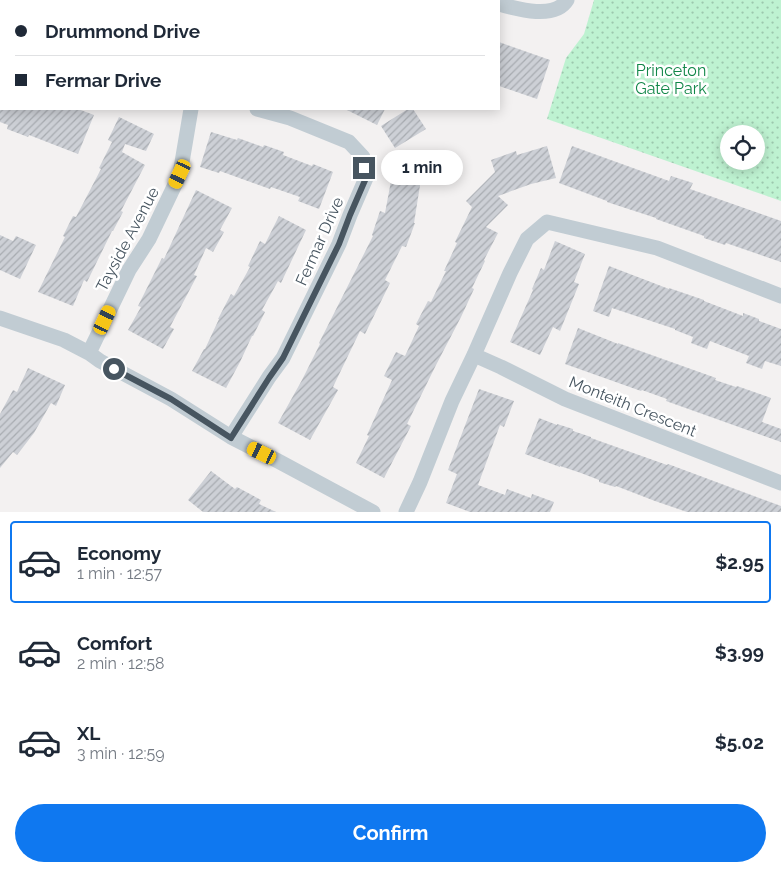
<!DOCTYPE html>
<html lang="en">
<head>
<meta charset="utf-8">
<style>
  :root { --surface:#fff; --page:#f2f2f3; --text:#1f2937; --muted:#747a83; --line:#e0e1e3; --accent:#0f78f0 }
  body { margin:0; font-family:Raleway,sans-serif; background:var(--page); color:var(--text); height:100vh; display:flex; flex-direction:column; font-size:19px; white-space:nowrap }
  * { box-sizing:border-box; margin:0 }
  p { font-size:16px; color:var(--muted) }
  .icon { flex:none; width:28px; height:28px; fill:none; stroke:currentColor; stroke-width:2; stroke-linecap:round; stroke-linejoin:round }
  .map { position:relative; height:512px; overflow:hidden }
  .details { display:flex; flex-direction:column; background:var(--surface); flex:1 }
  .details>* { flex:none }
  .top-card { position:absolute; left:0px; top:0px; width:500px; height:110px; box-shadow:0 2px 12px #0003; display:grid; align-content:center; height:110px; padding:0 15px; background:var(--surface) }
  .tools { position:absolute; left:720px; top:125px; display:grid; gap:10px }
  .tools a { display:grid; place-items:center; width:45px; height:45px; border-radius:50%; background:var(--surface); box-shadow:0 2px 12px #0003; font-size:25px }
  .end { position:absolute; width:22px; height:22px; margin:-11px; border:6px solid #475560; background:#fff; box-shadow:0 0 0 2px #fff }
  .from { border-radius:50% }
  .bubble { position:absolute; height:35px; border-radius:18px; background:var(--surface); box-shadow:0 2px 12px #0003; font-size:16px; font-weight:700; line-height:35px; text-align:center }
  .car { position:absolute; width:15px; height:30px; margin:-15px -8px; border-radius:6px; box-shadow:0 0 4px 1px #0007; background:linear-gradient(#f5c518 24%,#345 0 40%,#f5c518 0 76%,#345 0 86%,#f5c518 0) }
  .top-card b { display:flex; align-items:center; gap:18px; height:48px; font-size:19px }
  .top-card b+b { border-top:1px solid var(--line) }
  .top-card i { width:12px; height:12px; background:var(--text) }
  ul { padding:9px 0 0; list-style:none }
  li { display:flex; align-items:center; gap:15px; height:82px; margin:0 10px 8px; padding:0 5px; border:2px solid transparent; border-radius:5px }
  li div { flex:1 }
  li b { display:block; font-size:19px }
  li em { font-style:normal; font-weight:700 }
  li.active { border-color:var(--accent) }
  li>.icon { width:45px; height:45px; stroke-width:1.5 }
  .action { display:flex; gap:10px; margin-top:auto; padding:10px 15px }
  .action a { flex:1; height:58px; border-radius:30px; background:var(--accent); color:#fff; font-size:20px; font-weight:700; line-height:58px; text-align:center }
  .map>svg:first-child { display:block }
  .green { fill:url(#green-dots); fill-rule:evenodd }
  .building { fill:url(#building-hatch) }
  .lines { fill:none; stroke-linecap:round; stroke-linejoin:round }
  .minor { stroke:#c1ccd3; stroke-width:15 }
  .route { stroke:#475560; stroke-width:6 }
  .labels { text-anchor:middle; stroke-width:5; stroke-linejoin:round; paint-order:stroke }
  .park-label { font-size:16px; fill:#128749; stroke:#fff }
  .street-label { font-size:16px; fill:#475560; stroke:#fff }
</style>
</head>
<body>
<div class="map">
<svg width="781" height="512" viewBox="0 0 781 512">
  <defs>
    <pattern id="green-dots" width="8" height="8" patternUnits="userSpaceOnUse" patternTransform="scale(1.25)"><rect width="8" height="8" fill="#bef2d1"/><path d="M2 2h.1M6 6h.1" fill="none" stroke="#9cc7ad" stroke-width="1.8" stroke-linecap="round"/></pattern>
    <pattern id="building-hatch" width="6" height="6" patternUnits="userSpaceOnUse" patternTransform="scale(1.25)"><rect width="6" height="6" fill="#cdd0d6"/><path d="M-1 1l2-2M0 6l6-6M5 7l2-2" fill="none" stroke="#a8acb1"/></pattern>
  </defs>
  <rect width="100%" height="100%" fill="#f3f1f1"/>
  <!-- green -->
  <path class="green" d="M 594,0 L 781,0 L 781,201 L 547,119 L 566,58 L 584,34 ZM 729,134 L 756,134 L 756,161 L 729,161 Z"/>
  <!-- building -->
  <path class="building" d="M 499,42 L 550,60 L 537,99 L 499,86 Z
    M 0,109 L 78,109 L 94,115 L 78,154 L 29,135 L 28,137 L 7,129 L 8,125 L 0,122 Z
    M 345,109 L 385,109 L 377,125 Z
    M 408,109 L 413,109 L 426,129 L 395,148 L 381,126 Z
    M 119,117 L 154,134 L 146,151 L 125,144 L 122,152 L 145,165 L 121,211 L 123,212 L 113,231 L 112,231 L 87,282 L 84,280 L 73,306 L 38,292 L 65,237 L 63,236 L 73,216 L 76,217 L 101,169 L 99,168 L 112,142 L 108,140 Z
    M 211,132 L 237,140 L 238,138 L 263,147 L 264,145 L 284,152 L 283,155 L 312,166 L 313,164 L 333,172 L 319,209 L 298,201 L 300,197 L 271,187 L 270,189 L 220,171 L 219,173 L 200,167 Z
    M 547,146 L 556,178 L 531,184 L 498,196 L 508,205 L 486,227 L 498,233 L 484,260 L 485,261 L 472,288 L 474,289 L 461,317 L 435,367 L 407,424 L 411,426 L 384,478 L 356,463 L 369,436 L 367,435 L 392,380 L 384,376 L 396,352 L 405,356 L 419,326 L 416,324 L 428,301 L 431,302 L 446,271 L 444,271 L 457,243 L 455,242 L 472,207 L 466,201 L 495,172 L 491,160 L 516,151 L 517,155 Z
    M 572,146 L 669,181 L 671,176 L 693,183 L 690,189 L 781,221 L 781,262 L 726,243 L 725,245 L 704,238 L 704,236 L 656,219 L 656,218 L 607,202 L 607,201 L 559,183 Z
    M 395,152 L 431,152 L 431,179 L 421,179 L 414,223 L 415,223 L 406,247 L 402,246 L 385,280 L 390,283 L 365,334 L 360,331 L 333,387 L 338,390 L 310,440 L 278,423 L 302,380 L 320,344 L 319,343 L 373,236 L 372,235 L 380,211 L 385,213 L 391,181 L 395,181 Z
    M 196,190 L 232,208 L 220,230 L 224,232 L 213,252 L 206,248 L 194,275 L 197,276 L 170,327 L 174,329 L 163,349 L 128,330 L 141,307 L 138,306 L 162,258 L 164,259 Z
    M 279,216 L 306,230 L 281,283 L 278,281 L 262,310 L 265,312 L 253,336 L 252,336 L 240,362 L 226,388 L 192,371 L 204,349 L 205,349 L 219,319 L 218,319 L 231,294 L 234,296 L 250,267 L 248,266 L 260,241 L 265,244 Z
    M 0,235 L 13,241 L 16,236 L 36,245 L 20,279 L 0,270 Z
    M 555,241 L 585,254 L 574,282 L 579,284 L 560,331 L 553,327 L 540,355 L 510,342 L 533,290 L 532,289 L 541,268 L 544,270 Z
    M 609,266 L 669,289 L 669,288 L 704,300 L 704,301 L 743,316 L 743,313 L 759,319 L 759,321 L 781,329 L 781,366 L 765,361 L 762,369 L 746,363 L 749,356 L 710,341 L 707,349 L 691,343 L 693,337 L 675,330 L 675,329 L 612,308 L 609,317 L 593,311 Z
    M 578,328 L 618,344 L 618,343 L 716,378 L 715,380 L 736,387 L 737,386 L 771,398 L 762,422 L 781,429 L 781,442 L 666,401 L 667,399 L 642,390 L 641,391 L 565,364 Z
    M 28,368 L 65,385 L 56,406 L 51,403 L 34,433 L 17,455 L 13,452 L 0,468 L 0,414 L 13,390 L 17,392 Z
    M 479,389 L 514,401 L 504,427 L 500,425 L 478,485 L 505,495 L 507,489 L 531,498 L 532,494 L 554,502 L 550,512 L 470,512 L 446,503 L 457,474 L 448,470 Z
    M 539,418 L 557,425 L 557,424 L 573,429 L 573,431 L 591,437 L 591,438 L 667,465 L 668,464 L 684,470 L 781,506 L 781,512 L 687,512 L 655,501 L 616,486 L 615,487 L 599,482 L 599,480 L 581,473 L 560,466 L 560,467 L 525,454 Z
    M 211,471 L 235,489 L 237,487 L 261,500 L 259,504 L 276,512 L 203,512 L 188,500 Z"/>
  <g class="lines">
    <!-- minor -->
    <path class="minor" d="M 499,4 C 517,9 555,20 567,0
      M 0,41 L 1,42
      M 0,318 L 64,340 L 89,353 L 100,361 L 171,399 L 231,437 L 278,461 L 373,512
      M 89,353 L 129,270 L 149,239 L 180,174 L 191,109
      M 474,355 L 501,367 L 565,399 L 781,483
      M 231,437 L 269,377 L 283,358 L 339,244 L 350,215 L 366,178 L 363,157 L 349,142 L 290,118 L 257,109
      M 406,512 L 420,482 L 452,401 L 474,355 L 510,273 L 527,239 L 547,222 L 657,248 L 781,296"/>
  </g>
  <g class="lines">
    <!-- route -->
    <path class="route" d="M 114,369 L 171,399 L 231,438 L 269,378 L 283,358 L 339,244 L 350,215 L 366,178 L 364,168"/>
  </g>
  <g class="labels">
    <!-- park labels -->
    <g class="park-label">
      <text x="671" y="76">Princeton<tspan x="671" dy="18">Gate Park</tspan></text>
    </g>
    <!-- street labels -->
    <g class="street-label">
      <text transform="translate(127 239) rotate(-62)" y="6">Tayside Avenue</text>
      <text transform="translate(319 241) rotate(-66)" y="6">Fermar Drive</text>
      <text transform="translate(633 406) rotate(22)" y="6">Monteith Crescent</text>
    </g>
  </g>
</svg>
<div class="tools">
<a><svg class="icon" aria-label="locate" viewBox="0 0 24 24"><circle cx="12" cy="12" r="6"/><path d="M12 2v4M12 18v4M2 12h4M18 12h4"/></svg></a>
</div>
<i class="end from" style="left:114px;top:369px"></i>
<i class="end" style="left:364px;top:168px"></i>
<div class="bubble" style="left:381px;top:150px;width:82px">1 min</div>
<i class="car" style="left:180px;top:174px;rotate:205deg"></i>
<i class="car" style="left:105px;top:320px;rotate:25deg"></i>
<i class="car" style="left:262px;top:453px;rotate:296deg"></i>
<div class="top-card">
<b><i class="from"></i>Drummond Drive</b>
<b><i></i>Fermar Drive</b>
</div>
</div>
<section class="details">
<ul>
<li class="active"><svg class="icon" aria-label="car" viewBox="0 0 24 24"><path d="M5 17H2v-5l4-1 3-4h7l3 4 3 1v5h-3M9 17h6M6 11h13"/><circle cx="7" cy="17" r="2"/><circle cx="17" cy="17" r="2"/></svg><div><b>Economy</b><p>1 min · 12:57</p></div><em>$2.95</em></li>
<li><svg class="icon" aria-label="car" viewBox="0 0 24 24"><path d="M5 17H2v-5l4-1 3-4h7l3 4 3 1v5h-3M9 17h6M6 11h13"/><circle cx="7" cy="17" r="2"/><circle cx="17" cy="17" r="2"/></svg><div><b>Comfort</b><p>2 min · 12:58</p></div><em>$3.99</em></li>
<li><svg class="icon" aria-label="car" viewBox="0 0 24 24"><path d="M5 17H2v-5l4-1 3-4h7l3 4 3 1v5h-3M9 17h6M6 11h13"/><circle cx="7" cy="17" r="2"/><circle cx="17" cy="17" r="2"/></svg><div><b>XL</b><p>3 min · 12:59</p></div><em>$5.02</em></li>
</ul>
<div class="action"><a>Confirm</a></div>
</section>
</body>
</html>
